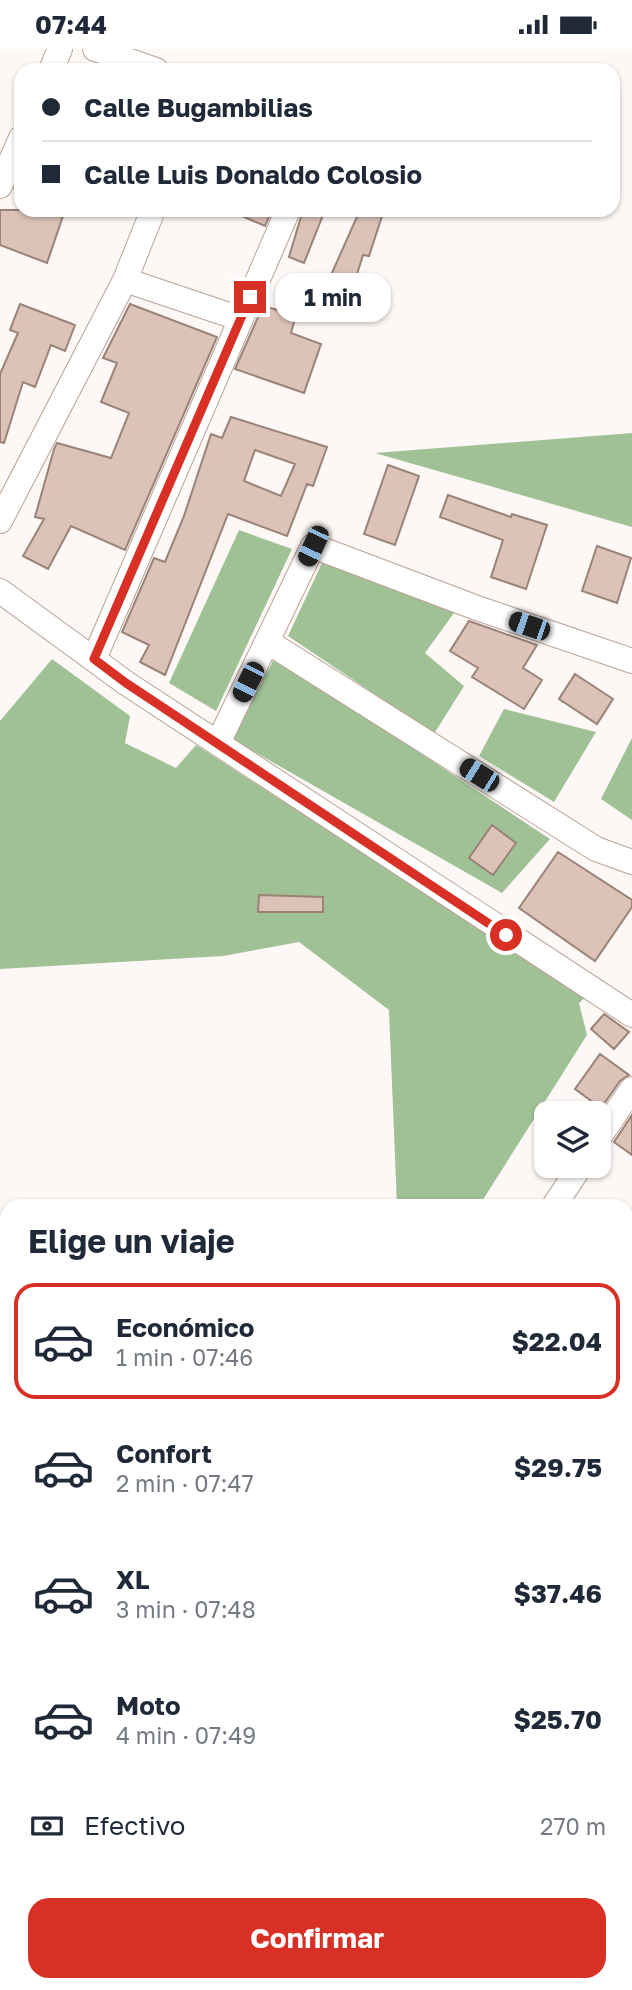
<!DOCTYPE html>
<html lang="es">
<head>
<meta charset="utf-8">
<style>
  :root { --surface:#fff; --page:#f2f2f3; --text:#1f2937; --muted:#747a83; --line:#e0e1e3; --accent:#d93025 }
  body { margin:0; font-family:"Golos Text",sans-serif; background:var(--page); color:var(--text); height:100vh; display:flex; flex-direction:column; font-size:26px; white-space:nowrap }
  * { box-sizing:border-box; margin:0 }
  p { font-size:23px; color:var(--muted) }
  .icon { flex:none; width:38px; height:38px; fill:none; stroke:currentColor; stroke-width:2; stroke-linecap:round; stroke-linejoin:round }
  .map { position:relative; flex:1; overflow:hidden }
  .details { position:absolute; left:0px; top:1150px; width:634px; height:793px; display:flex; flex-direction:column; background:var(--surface); border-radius:21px 21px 0 0; box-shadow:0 2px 5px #0004 }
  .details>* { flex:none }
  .hud { position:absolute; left:14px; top:14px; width:606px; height:154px; border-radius:21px; box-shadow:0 2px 5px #0004; display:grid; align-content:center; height:154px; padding:0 28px; background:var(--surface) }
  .tools { position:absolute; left:534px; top:1052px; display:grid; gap:14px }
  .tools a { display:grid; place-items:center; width:77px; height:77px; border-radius:14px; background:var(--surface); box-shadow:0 2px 5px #0004; font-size:35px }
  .end { position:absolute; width:32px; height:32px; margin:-16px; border:9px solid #d93025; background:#fff; box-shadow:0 0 0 4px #fff }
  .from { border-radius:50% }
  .bubble { position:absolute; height:49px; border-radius:21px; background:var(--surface); box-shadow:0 2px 5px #0004; font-size:23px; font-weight:700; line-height:49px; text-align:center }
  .car { position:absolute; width:21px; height:42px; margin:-21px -10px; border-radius:9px; box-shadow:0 0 5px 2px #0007; background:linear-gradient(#222 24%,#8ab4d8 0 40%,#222 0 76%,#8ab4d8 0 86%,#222 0) }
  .hud b { display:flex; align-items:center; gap:24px; height:66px; font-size:26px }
  .hud b+b { border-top:2px solid var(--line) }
  .hud i { width:18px; height:18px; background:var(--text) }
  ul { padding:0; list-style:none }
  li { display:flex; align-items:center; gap:21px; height:116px; margin:0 14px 10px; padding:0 14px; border:4px solid transparent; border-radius:21px }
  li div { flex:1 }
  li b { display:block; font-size:26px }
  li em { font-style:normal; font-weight:700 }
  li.current { border-color:var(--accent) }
  li>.icon { width:63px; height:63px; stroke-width:1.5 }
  h2 { padding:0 28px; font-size:32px; line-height:84px }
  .pay { display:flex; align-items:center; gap:18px; height:77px; padding:0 28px; font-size:26px }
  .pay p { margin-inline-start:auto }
  .primary-button { display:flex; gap:14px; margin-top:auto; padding:14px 28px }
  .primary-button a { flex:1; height:80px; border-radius:21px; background:var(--accent); color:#fff; font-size:28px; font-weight:700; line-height:80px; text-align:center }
  .status { display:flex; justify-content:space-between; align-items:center; height:49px; padding:0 35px; background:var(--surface); direction:ltr }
  .status svg { height:19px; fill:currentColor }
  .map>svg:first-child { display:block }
  .forest { fill:#a0c195 }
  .building { fill:#ddc3b7; stroke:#9a8277; stroke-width:2; fill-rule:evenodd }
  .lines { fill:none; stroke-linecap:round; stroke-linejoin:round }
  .minor-casing { stroke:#baa195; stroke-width:26 }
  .minor { stroke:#fff; stroke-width:24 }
  .route { stroke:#d93025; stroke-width:9 }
</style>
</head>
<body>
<div class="status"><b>07:44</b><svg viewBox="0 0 49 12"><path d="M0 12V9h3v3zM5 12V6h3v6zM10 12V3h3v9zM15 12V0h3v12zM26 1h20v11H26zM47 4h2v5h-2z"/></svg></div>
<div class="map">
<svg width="632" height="1941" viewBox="0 0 632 1941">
  <rect width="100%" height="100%" fill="#fdf8f5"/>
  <!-- forest -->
  <path class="forest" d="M 632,384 L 632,478 L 375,404 Z
    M 239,481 L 292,500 L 216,662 L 169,634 Z
    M 322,514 L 459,557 L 425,604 L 464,637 L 434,685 L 288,587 Z
    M 275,608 L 550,790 L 502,844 L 232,690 Z
    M 52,610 L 130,667 L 125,694 L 176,719 L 196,696 L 586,948 L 579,954 L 587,986 L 479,1157 L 397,1157 L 389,961 L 299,893 L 223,907 L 0,920 L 0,672 Z
    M 504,660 L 596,683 L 554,753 L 479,707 Z
    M 632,689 L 632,771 L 601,750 Z
    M 0,1359 L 7,1359 L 7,1936 L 49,1936 L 45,1941 L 0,1941 Z"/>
  <!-- building -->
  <path class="building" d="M 0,161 L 65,161 L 47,214 L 0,196 Z
    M 228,161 L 272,161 L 265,177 Z
    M 303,161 L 325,161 L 304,214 L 289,208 Z
    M 360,161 L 384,161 L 369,207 L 363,206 L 353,238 L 361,240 L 355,263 L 319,253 Z
    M 20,255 L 75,276 L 65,302 L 51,296 L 35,338 L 23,333 L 4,394 L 0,393 L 0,325 L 18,284 L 10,281 Z
    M 130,255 L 217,288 L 125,501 L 71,477 L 48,520 L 23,507 L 44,470 L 35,468 L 54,400 L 57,394 L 111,409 L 129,364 L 101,353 L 117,314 L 103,309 Z
    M 263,257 L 296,266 L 291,284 L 321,295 L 304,344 L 235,320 Z
    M 231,368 L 327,398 L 313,437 L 307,435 L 287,487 L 228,465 L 165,626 L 140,613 L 149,596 L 122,583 L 154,509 L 165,513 L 184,467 L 211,385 L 222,389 ZM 255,401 L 295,415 L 281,447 L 244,432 Z
    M 388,416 L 419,427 L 395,496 L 364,485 Z
    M 448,446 L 511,468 L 512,465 L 547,476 L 526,540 L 491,528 L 503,491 L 440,468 Z
    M 597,497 L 631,509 L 617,554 L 582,542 Z
    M 469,572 L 537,596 L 523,619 L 542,631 L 524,660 L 472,628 L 478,619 L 450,602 Z
    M 575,625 L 613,650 L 597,675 L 559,650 Z
    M 492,776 L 516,794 L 493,826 L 469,809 Z
    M 558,803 L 632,851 L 632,858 L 595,912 L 519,859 Z
    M 259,846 L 323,848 L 323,863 L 258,863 Z
    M 604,965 L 629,983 L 614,1000 L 591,980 Z
    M 600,1005 L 629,1026 L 620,1032 L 601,1059 L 575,1040 Z
    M 632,1066 L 632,1106 L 614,1093 Z"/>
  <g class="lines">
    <!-- minor casing -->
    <g class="minor-casing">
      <path id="minor" d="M 95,0 L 156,21
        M 51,21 L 60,0
        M 0,137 L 21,89
        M 125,231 L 241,270
        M 0,472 L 125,231 L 153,161
        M 0,542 L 126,634 L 632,966
        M 268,593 L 596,800 L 632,813
        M 94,610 L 288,161
        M 218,694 L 313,497 L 477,559 L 632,612
        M 598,1090 L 632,1040
        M 554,1157 L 581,1116
        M 626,1278 L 632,1270
        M 626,1497 L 632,1489
        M 626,1627 L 632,1631
        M 626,1714 L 632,1706
        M 626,1934 L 632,1926
        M 410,1936 L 418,1941
        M 165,1941 L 169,1936
        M 322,1941 L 325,1936
        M 463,1941 L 467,1936"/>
    </g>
    <!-- minor -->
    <use href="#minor" class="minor"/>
  </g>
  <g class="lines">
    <!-- route -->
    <path class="route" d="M 250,248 L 94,610 L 126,634 L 506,886"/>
  </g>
</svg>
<div class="tools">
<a><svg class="icon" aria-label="layers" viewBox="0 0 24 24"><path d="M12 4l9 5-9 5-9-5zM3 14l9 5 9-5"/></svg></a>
</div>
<i class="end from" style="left:506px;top:886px"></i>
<i class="end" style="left:250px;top:248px"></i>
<div class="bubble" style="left:275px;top:224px;width:116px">1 min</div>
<i class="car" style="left:313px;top:497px;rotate:205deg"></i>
<i class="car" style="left:529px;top:577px;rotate:289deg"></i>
<i class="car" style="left:248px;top:633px;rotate:207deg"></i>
<i class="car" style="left:479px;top:726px;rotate:302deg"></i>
<div class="hud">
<b><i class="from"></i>Calle Bugambilias</b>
<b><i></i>Calle Luis Donaldo Colosio</b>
</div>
<section class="details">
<h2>Elige un viaje</h2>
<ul>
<li class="current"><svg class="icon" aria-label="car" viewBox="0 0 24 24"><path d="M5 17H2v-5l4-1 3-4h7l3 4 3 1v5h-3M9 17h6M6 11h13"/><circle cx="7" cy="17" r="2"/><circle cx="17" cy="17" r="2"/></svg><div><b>Económico</b><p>1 min · 07:46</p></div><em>$22.04</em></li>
<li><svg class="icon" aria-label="car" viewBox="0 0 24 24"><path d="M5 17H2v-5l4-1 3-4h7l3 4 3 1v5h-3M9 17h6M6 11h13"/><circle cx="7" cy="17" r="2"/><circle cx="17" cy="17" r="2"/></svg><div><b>Confort</b><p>2 min · 07:47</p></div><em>$29.75</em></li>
<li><svg class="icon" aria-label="car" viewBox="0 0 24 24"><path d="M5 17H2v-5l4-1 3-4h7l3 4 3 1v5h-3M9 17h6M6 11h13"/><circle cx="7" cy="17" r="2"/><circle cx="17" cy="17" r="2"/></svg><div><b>XL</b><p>3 min · 07:48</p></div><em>$37.46</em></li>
<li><svg class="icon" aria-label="car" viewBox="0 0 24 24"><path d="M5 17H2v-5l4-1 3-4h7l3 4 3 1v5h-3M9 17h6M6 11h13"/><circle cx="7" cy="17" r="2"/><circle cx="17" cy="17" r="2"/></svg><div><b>Moto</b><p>4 min · 07:49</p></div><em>$25.70</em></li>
</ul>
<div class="pay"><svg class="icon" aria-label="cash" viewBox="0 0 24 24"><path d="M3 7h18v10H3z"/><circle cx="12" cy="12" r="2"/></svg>Efectivo<p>270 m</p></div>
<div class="primary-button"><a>Confirmar</a></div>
</section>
</div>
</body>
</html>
